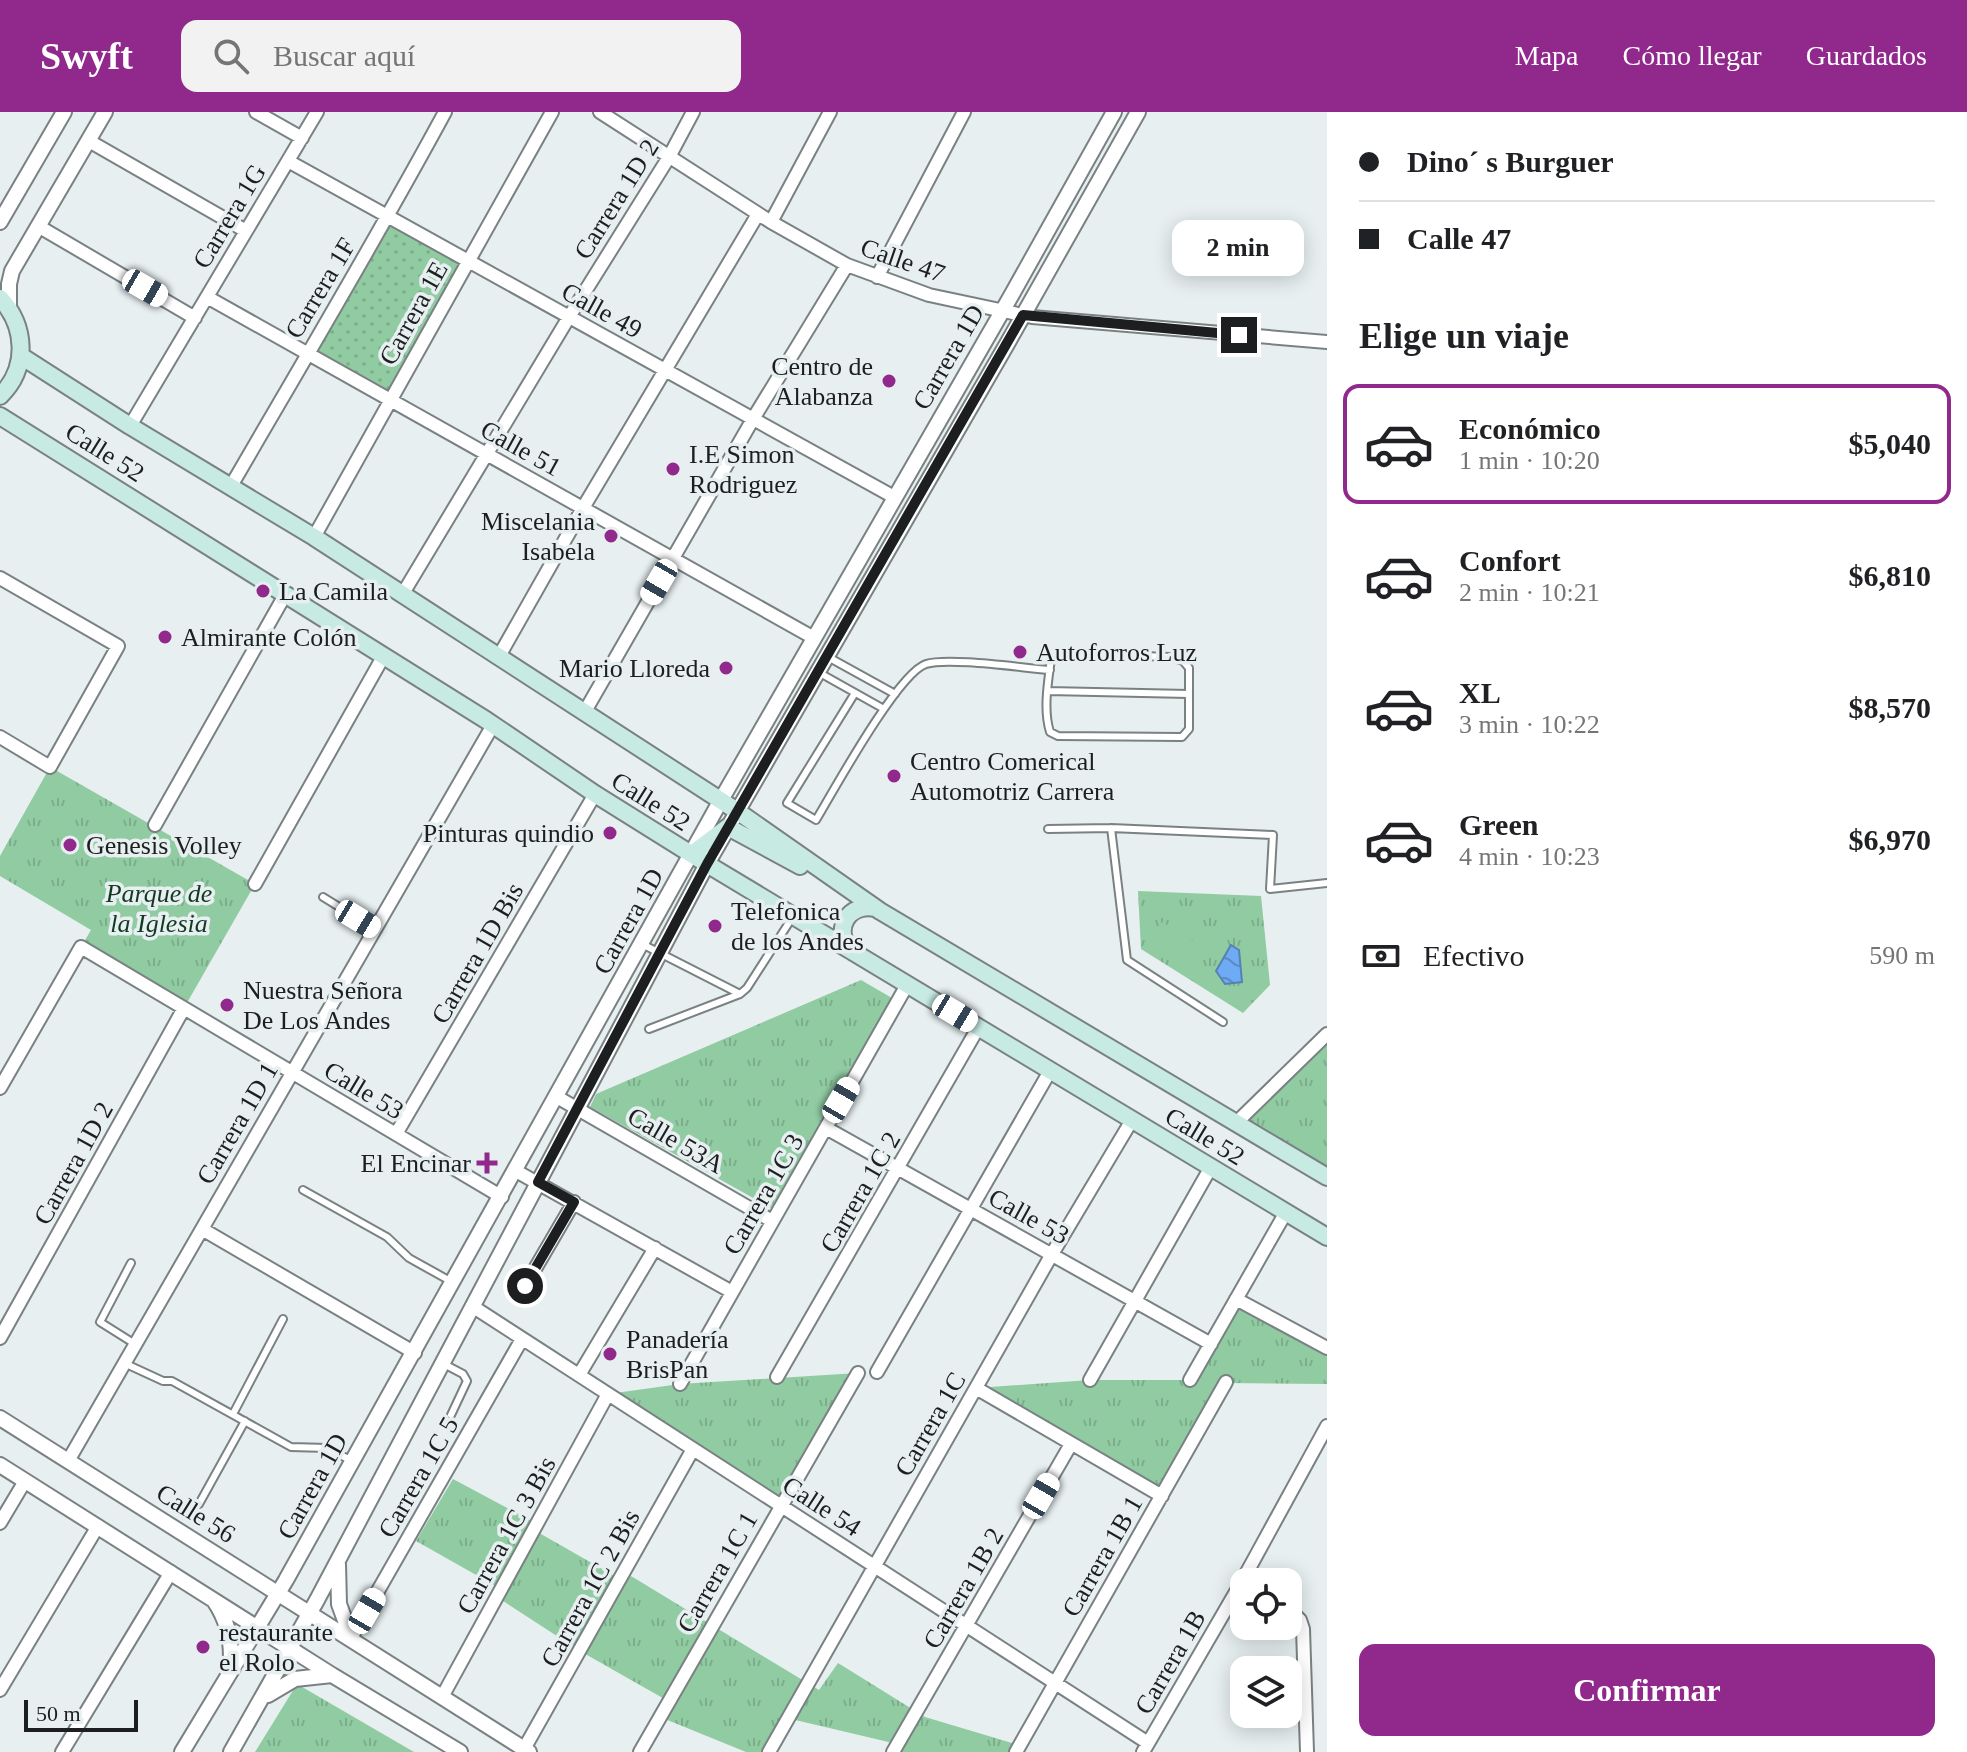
<!DOCTYPE html>
<html lang="es">
<head>
<meta charset="utf-8">
<style>
  :root { --surface:#fff; --page:#f2f2f2; --text:#202124; --muted:#757577; --line:#e0e0e0; --accent:#91298d }
  body { margin:0; font-family:"Times New Roman",serif; background:var(--page); color:var(--text); height:100vh; display:flex; flex-direction:column; font-size:30px; white-space:nowrap }
  * { box-sizing:border-box; margin:0 }
  p { font-size:26px; color:var(--muted) }
  .icon { flex:none; width:44px; height:44px; fill:none; stroke:currentColor; stroke-width:2; stroke-linecap:round; stroke-linejoin:round }
  .map { position:relative; flex:1; overflow:hidden }
  .side { display:flex; flex-direction:column; background:var(--surface); width:640px }
  .side>* { flex:none }
  .guide { display:grid; align-content:center; height:176px; padding:0 32px; background:var(--surface) }
  .fabs { position:absolute; left:1230px; top:1456px; display:grid; gap:16px }
  .fabs a { display:grid; place-items:center; width:72px; height:72px; border-radius:16px; background:var(--surface); box-shadow:0 4px 20px #0003; font-size:40px }
  .scale { position:absolute; left:24px; bottom:20px; width:114px; box-sizing:border-box; padding-left:8px; border:4px solid #1c1e1f; border-top:0; font-size:22px; line-height:28px; white-space:nowrap; color:#1c1e1f; -webkit-text-stroke:6px #e7eff0; paint-order:stroke }
  .end { position:absolute; width:36px; height:36px; margin:-18px; border:10px solid #1c1e1f; background:#fff; box-shadow:0 0 0 4px #fff }
  .from { border-radius:50% }
  .bubble { position:absolute; height:56px; border-radius:16px; background:var(--surface); box-shadow:0 4px 20px #0003; font-size:26px; font-weight:600; line-height:56px; text-align:center }
  .car { position:absolute; width:24px; height:48px; margin:-24px -12px; border-radius:10px; box-shadow:0 0 6px 2px #0007; background:linear-gradient(#fff 24%,#345 0 40%,#fff 0 76%,#345 0 86%,#fff 0) }
  .guide b { display:flex; align-items:center; gap:28px; height:76px; font-size:30px }
  .guide b+b { border-top:2px solid var(--line) }
  .guide i { width:20px; height:20px; background:var(--text) }
  ul { padding:0; list-style:none }
  li { display:flex; align-items:center; gap:24px; height:120px; margin:0 16px 12px; padding:0 16px; border:4px solid transparent; border-radius:16px }
  li div { flex:1 }
  li b { display:block; font-size:30px }
  li em { font-style:normal; font-weight:600 }
  li.active { border-color:var(--accent) }
  li>.icon { width:72px; height:72px; stroke-width:1.5 }
  h2 { padding:0 32px; font-size:36px; line-height:96px }
  .pay { display:flex; align-items:center; gap:20px; height:88px; padding:0 32px; font-size:30px }
  .pay p { margin-inline-start:auto }
  .button { display:flex; gap:16px; margin-top:auto; padding:16px 32px }
  .button a { flex:1; height:92px; border-radius:16px; background:var(--accent); color:#fff; font-size:32px; font-weight:600; line-height:92px; text-align:center }
  header { display:flex; align-items:center; gap:48px; box-sizing:border-box; height:112px; padding:0 40px; background:var(--accent); color:#fff }
  header strong { font-size:38px }
  nav { display:flex; gap:44px; margin-inline-start:auto; font-size:28px }
  .search { width:560px; height:72px; background:var(--page); display:flex; align-items:center; gap:20px; box-sizing:border-box; padding:0 28px; border-radius:16px; color:var(--muted); font-size:30px }
  main { display:flex; flex:1; min-height:0 }
  .map>svg:first-child { display:block }
  .grass { fill:url(#grass-dots) }
  .park { fill:url(#park-tufts) }
  .pitch { fill:#90cba2 }
  .water { fill:url(#water-waves); stroke:#5681b4; stroke-width:2 }
  .lines { fill:none; stroke-linecap:round; stroke-linejoin:round }
  .service-casing { stroke:#7a8182; stroke-width:10 }
  .minor-casing { stroke:#7a8182; stroke-width:16 }
  .tertiary-casing { stroke:#7a8182; stroke-width:18 }
  .secondary-casing { stroke:#7a8182; stroke-width:20 }
  .service { stroke:#fff; stroke-width:6 }
  .minor { stroke:#fff; stroke-width:12 }
  .tertiary { stroke:#fff; stroke-width:14 }
  .secondary { stroke:#c7eae3; stroke-width:16 }
  .route { stroke:#1c1e1f; stroke-width:10 }
  .poi-dot { fill:#91298d; stroke:#e7eff0; stroke-width:3 }
  .labels { text-anchor:middle; stroke-width:7; stroke-linejoin:round; paint-order:stroke }
  .street-label { font-size:26px; fill:#1c1e1f; stroke:#e7eff0 }
  .poi-label { font-size:26px; fill:#1c1e1f; stroke:#e7eff0; text-anchor:start }
  .park-label { font-size:26px; font-style:italic; fill:#123922; stroke:#e7eff0 }
</style>
</head>
<body>
<header>
<strong>Swyft</strong>
<div class="search"><svg class="icon" aria-label="search" viewBox="0 0 24 24"><circle cx="10" cy="10" r="6"/><path d="M15 15l6 6"/></svg>Buscar aquí</div>
<nav><a>Mapa</a><a>Cómo llegar</a><a>Guardados</a></nav>
</header>
<main>
<div class="map">
<svg width="1327" height="1640" viewBox="0 0 1327 1640">
  <defs>
    <pattern id="grass-dots" width="8" height="8" patternUnits="userSpaceOnUse" patternTransform="scale(2)"><rect width="8" height="8" fill="#90cba2"/><path d="M2 2h.1M6 6h.1" fill="none" stroke="#7cae8b" stroke-width="1.8" stroke-linecap="round"/></pattern>
    <pattern id="park-tufts" width="24" height="20" patternUnits="userSpaceOnUse" patternTransform="scale(2)"><rect width="24" height="20" fill="#90cba2"/><path d="M3 7l-1-3M5 7V3M7 7l1-3M15 17l-1-3M17 17v-4M19 17l1-3" fill="none" stroke="#7cae8b"/></pattern>
    <pattern id="water-waves" width="16" height="10" patternUnits="userSpaceOnUse" patternTransform="scale(2)"><rect width="16" height="10" fill="#6fabf4"/><path d="M0 5q4-4 8 0t8 0" fill="none" stroke="#5a8bc5"/></pattern>
  </defs>
  <rect width="100%" height="100%" fill="#e7eff0"/>
  <!-- grass -->
  <path class="grass" d="M 388,105 L 468,149 L 391,287 L 307,241 Z"/>
  <!-- park -->
  <path class="park" d="M 50,655 L 255,772 L 184,896 L 81,835 L 91,818 L 0,764 L 0,744 Z
    M 1138,779 L 1261,784 L 1270,873 L 1243,901 L 1141,837 Z
    M 861,868 L 892,886 L 771,1096 L 590,995 L 596,982 Z
    M 1327,922 L 1327,1065 L 1237,1010 Z
    M 1236,1187 L 1327,1236 L 1327,1272 L 1226,1271 L 1162,1384 L 976,1276 L 1090,1268 L 1189,1268 Z
    M 858,1261 L 781,1393 L 608,1282 L 680,1272 Z
    M 453,1367 L 537,1412 L 534,1418 L 625,1470 L 631,1464 L 819,1578 L 838,1551 L 925,1605 L 1012,1631 L 1014,1640 L 894,1640 L 897,1632 L 791,1607 L 769,1640 L 746,1640 L 660,1605 L 668,1589 L 580,1539 L 497,1485 L 501,1477 L 416,1429 Z
    M 297,1572 L 414,1640 L 255,1640 Z"/>
  <!-- pitch -->
  <path class="pitch" d="M 1162,810 L 1196,831 L 1184,851 L 1149,830 Z"/>
  <!-- water -->
  <path class="water" d="M 1231,833 L 1239,838 L 1242,870 L 1225,872 L 1216,859 Z"/>
  <g class="lines">
    <!-- service casing -->
    <g class="service-casing">
      <path id="service" d="M 1058,541 L 1170,545 L 1183,549 L 1189,556 L 1189,617 L 1182,625 L 1058,624 L 1050,620 C 1043,598 1048,570 1051,547 Z
        M 828,545 L 895,582
        M 818,560 L 884,597
        M 1048,579 L 1189,582
        M 855,581 L 787,691 L 816,708 C 834,678 898,561 926,552 C 948,545 1023,556 1050,558
        M 1111,716 L 1127,848 L 1223,910
        M 1048,717 L 1111,716 L 1273,723 L 1270,777 L 1327,771
        M 323,785 L 375,817
        M 642,832 L 740,882
        M 649,917 L 740,882 L 747,876 L 792,806
        M 303,1078 L 387,1125 L 409,1146 L 452,1170
        M 131,1151 L 100,1210 L 135,1232
        M 124,1251 L 163,1269 L 172,1269 L 291,1335 L 327,1336 L 352,1349
        M 442,1251 L 463,1262 L 467,1269 L 451,1303
        M 233,1302 L 283,1207
        M 199,1392 L 245,1309"/>
    </g>
    <!-- minor casing -->
    <g class="minor-casing">
      <path id="minor" d="M 256,0 L 302,26
        M 600,0 L 771,110 L 847,153 L 929,183 L 1032,205 L 1327,230
        M 89,29 L 246,119
        M 288,49 L 894,385
        M 771,110 L 830,0
        M 38,114 L 195,206
        M 877,165 L 964,0
        M 207,185 L 814,526
        M 130,314 L 317,0
        M 231,374 C 303,250 377,126 445,0
        M 314,425 L 552,0
        M 0,466 L 118,534 L 50,655 L 0,625
        M 402,483 L 569,205 L 669,45 L 693,0
        M 498,546 L 583,396 L 758,102
        M 584,601 L 753,307 L 847,153
        M 155,713 L 285,483
        M 255,772 L 383,545
        M 0,976 L 81,835 L 502,1085
        M 557,985 L 772,1109
        M 1237,1010 L 1327,922
        M 826,1016 L 1211,1232
        M 396,1022 L 595,682
        M 516,1059 L 732,1180
        M 202,1117 L 415,1241
        M 525,1174 L 574,1090
        M 1236,1187 L 1327,1236
        M 472,1194 L 1148,1631
        M 0,1226 L 184,896
        M 877,1260 L 1050,959
        M 579,1263 L 655,1136
        M 777,1265 L 978,916
        M 1090,1268 L 1211,1055
        M 1190,1268 L 1286,1100
        M 680,1272 L 907,873
        M 976,1276 L 1162,1384
        M 68,1349 L 493,613
        M 0,1411 L 25,1369
        M 1288,1496 L 1300,1508 L 1303,1517 L 1307,1640
        M 351,1526 L 522,1227
        M 0,1578 L 98,1414
        M 442,1585 L 608,1282
        M 524,1637 L 693,1337
        M 62,1640 L 171,1460
        M 640,1640 L 858,1261
        M 769,1640 L 1052,1142 L 1132,1008
        M 893,1640 L 1071,1332
        M 1016,1640 L 1226,1270
        M 1143,1640 L 1240,1473 L 1327,1314"/>
    </g>
    <!-- tertiary casing -->
    <g class="tertiary-casing">
      <path id="tertiary" d="M 0,110 L 64,0
        M 9,196 L 9,172 L 12,159 L 105,0
        M 0,1306 L 529,1640
        M 0,1353 L 332,1563 L 460,1640
        M 338,1452 L 339,1492 L 351,1525
        M 215,1490 C 229,1511 233,1534 230,1558
        M 268,1583 L 295,1567 L 332,1563
        M 182,1640 L 286,1468 L 721,688 L 1011,184 L 1114,0
        M 231,1640 L 317,1488 L 707,752 L 1007,232 L 1138,0"/>
    </g>
    <!-- secondary casing -->
    <g class="secondary-casing">
      <path id="secondary" d="M 0,186 C 26,214 29,256 0,284
        M 21,244 L 130,314 L 314,425 L 737,699 L 880,799 L 1327,1065
        M 0,304 L 486,608 L 595,682 L 707,752 L 1327,1125
        M 692,742 L 728,715 L 800,754
        M 850,838 C 833,817 848,791 875,796"/>
    </g>
    <!-- service -->
    <use href="#service" class="service"/>
    <!-- minor -->
    <use href="#minor" class="minor"/>
    <!-- tertiary -->
    <use href="#tertiary" class="tertiary"/>
    <!-- secondary -->
    <use href="#secondary" class="secondary"/>
  </g>
  <g class="lines">
    <!-- route -->
    <path class="route" d="M 525,1174 L 574,1090 L 538,1070 L 707,752 L 1023,203 L 1239,223"/>
  </g>
  <!-- markers -->
  <g class="poi-dot">
    <circle cx="889" cy="269" r="8"/>
    <circle cx="673" cy="357" r="8"/>
    <circle cx="611" cy="424" r="8"/>
    <circle cx="263" cy="479" r="8"/>
    <circle cx="165" cy="525" r="8"/>
    <circle cx="1020" cy="540" r="8"/>
    <circle cx="726" cy="556" r="8"/>
    <circle cx="894" cy="664" r="8"/>
    <circle cx="610" cy="721" r="8"/>
    <circle cx="70" cy="733" r="8"/>
    <circle cx="715" cy="814" r="8"/>
    <circle cx="227" cy="893" r="8"/>
    <path d="M483 1039h8v8h8v8h-8v8h-8v-8h-8v-8h8z"/>
    <circle cx="610" cy="1242" r="8"/>
    <circle cx="203" cy="1535" r="8"/>
  </g>
  <g class="labels">
    <!-- street labels -->
    <g class="street-label">
      <text transform="translate(616 87) rotate(-58)" y="9">Carrera 1D 2</text>
      <text transform="translate(229 104) rotate(-59)" y="9">Carrera 1G</text>
      <text transform="translate(903 148) rotate(19)" y="9">Calle 47</text>
      <text transform="translate(320 176) rotate(-59)" y="9">Carrera 1F</text>
      <text transform="translate(602 198) rotate(29)" y="9">Calle 49</text>
      <text transform="translate(413 201) rotate(-61)" y="9">Carrera 1E</text>
      <text transform="translate(948 245) rotate(-60)" y="9">Carrera 1D</text>
      <text transform="translate(521 336) rotate(29)" y="9">Calle 51</text>
      <text transform="translate(105 340) rotate(32)" y="9">Calle 52</text>
      <text transform="translate(651 689) rotate(32)" y="9">Calle 52</text>
      <text transform="translate(628 809) rotate(-61)" y="9">Carrera 1D</text>
      <text transform="translate(477 841) rotate(-60)" y="9">Carrera 1D Bis</text>
      <text transform="translate(364 978) rotate(31)" y="9">Calle 53</text>
      <text transform="translate(237 1011) rotate(-60)" y="9">Carrera 1D 1</text>
      <text transform="translate(1205 1024) rotate(31)" y="9">Calle 52</text>
      <text transform="translate(676 1028) rotate(30)" y="9">Calle 53A</text>
      <text transform="translate(73 1051) rotate(-61)" y="9">Carrera 1D 2</text>
      <text transform="translate(860 1080) rotate(-60)" y="9">Carrera 1C 2</text>
      <text transform="translate(763 1082) rotate(-60)" y="9">Carrera 1C 3</text>
      <text transform="translate(1029 1104) rotate(29)" y="9">Calle 53</text>
      <text transform="translate(930 1312) rotate(-60)" y="9">Carrera 1C</text>
      <text transform="translate(418 1365) rotate(-60)" y="9">Carrera 1C 5</text>
      <text transform="translate(312 1374) rotate(-61)" y="9">Carrera 1D</text>
      <text transform="translate(822 1394) rotate(33)" y="9">Calle 54</text>
      <text transform="translate(196 1401) rotate(32)" y="9">Calle 56</text>
      <text transform="translate(506 1423) rotate(-61)" y="9">Carrera 1C 3 Bis</text>
      <text transform="translate(1102 1444) rotate(-60)" y="9">Carrera 1B 1</text>
      <text transform="translate(717 1460) rotate(-60)" y="9">Carrera 1C 1</text>
      <text transform="translate(590 1476) rotate(-61)" y="9">Carrera 1C 2 Bis</text>
      <text transform="translate(963 1476) rotate(-60)" y="9">Carrera 1B 2</text>
      <text transform="translate(1170 1550) rotate(-60)" y="9">Carrera 1B</text>
    </g>
    <!-- poi labels -->
    <g class="poi-label">
      <text x="873" y="263" text-anchor="end">Centro de<tspan x="873" dy="30">Alabanza</tspan></text>
      <text x="689" y="351">I.E Simon<tspan x="689" dy="30">Rodriguez</tspan></text>
      <text x="595" y="418" text-anchor="end">Miscelania<tspan x="595" dy="30">Isabela</tspan></text>
      <text x="279" y="488">La Camila</text>
      <text x="181" y="534">Almirante Colón</text>
      <text x="1036" y="549">Autoforros Luz</text>
      <text x="710" y="565" text-anchor="end">Mario Lloreda</text>
      <text x="910" y="658">Centro Comerical<tspan x="910" dy="30">Automotriz Carrera</tspan></text>
      <text x="594" y="730" text-anchor="end">Pinturas quindio</text>
      <text x="86" y="742">Genesis Volley</text>
      <text x="731" y="808">Telefonica<tspan x="731" dy="30">de los Andes</tspan></text>
      <text x="243" y="887">Nuestra Señora<tspan x="243" dy="30">De Los Andes</tspan></text>
      <text x="471" y="1060" text-anchor="end">El Encinar</text>
      <text x="626" y="1236">Panadería<tspan x="626" dy="30">BrisPan</tspan></text>
      <text x="219" y="1529">restaurante<tspan x="219" dy="30">el Rolo</tspan></text>
    </g>
    <!-- park labels -->
    <g class="park-label">
      <text x="159" y="790">Parque de<tspan x="159" dy="30">la Iglesia</tspan></text>
    </g>
  </g>
</svg>
<div class="fabs">
<a><svg class="icon" aria-label="locate" viewBox="0 0 24 24"><circle cx="12" cy="12" r="6"/><path d="M12 2v4M12 18v4M2 12h4M18 12h4"/></svg></a>
<a><svg class="icon" aria-label="layers" viewBox="0 0 24 24"><path d="M12 4l9 5-9 5-9-5zM3 14l9 5 9-5"/></svg></a>
</div>
<div class="scale">50 m</div>
<i class="end from" style="left:525px;top:1174px"></i>
<i class="end" style="left:1239px;top:223px"></i>
<div class="bubble" style="left:1172px;top:108px;width:132px">2 min</div>
<i class="car" style="left:145px;top:176px;rotate:120deg"></i>
<i class="car" style="left:659px;top:470px;rotate:210deg"></i>
<i class="car" style="left:358px;top:807px;rotate:121deg"></i>
<i class="car" style="left:955px;top:901px;rotate:121deg"></i>
<i class="car" style="left:841px;top:988px;rotate:30deg"></i>
<i class="car" style="left:1041px;top:1384px;rotate:30deg"></i>
<i class="car" style="left:367px;top:1499px;rotate:30deg"></i>
</div>
<section class="side">
<div class="guide">
<b><i class="from"></i>Dino´ s Burguer</b>
<b><i></i>Calle 47</b>
</div>
<h2>Elige un viaje</h2>
<ul>
<li class="active"><svg class="icon" aria-label="car" viewBox="0 0 24 24"><path d="M5 17H2v-5l4-1 3-4h7l3 4 3 1v5h-3M9 17h6M6 11h13"/><circle cx="7" cy="17" r="2"/><circle cx="17" cy="17" r="2"/></svg><div><b>Económico</b><p>1 min · 10:20</p></div><em>$5,040</em></li>
<li><svg class="icon" aria-label="car" viewBox="0 0 24 24"><path d="M5 17H2v-5l4-1 3-4h7l3 4 3 1v5h-3M9 17h6M6 11h13"/><circle cx="7" cy="17" r="2"/><circle cx="17" cy="17" r="2"/></svg><div><b>Confort</b><p>2 min · 10:21</p></div><em>$6,810</em></li>
<li><svg class="icon" aria-label="car" viewBox="0 0 24 24"><path d="M5 17H2v-5l4-1 3-4h7l3 4 3 1v5h-3M9 17h6M6 11h13"/><circle cx="7" cy="17" r="2"/><circle cx="17" cy="17" r="2"/></svg><div><b>XL</b><p>3 min · 10:22</p></div><em>$8,570</em></li>
<li><svg class="icon" aria-label="car" viewBox="0 0 24 24"><path d="M5 17H2v-5l4-1 3-4h7l3 4 3 1v5h-3M9 17h6M6 11h13"/><circle cx="7" cy="17" r="2"/><circle cx="17" cy="17" r="2"/></svg><div><b>Green</b><p>4 min · 10:23</p></div><em>$6,970</em></li>
</ul>
<div class="pay"><svg class="icon" aria-label="cash" viewBox="0 0 24 24"><path d="M3 7h18v10H3z"/><circle cx="12" cy="12" r="2"/></svg>Efectivo<p>590 m</p></div>
<div class="button"><a>Confirmar</a></div>
</section>
</main>
</body>
</html>
